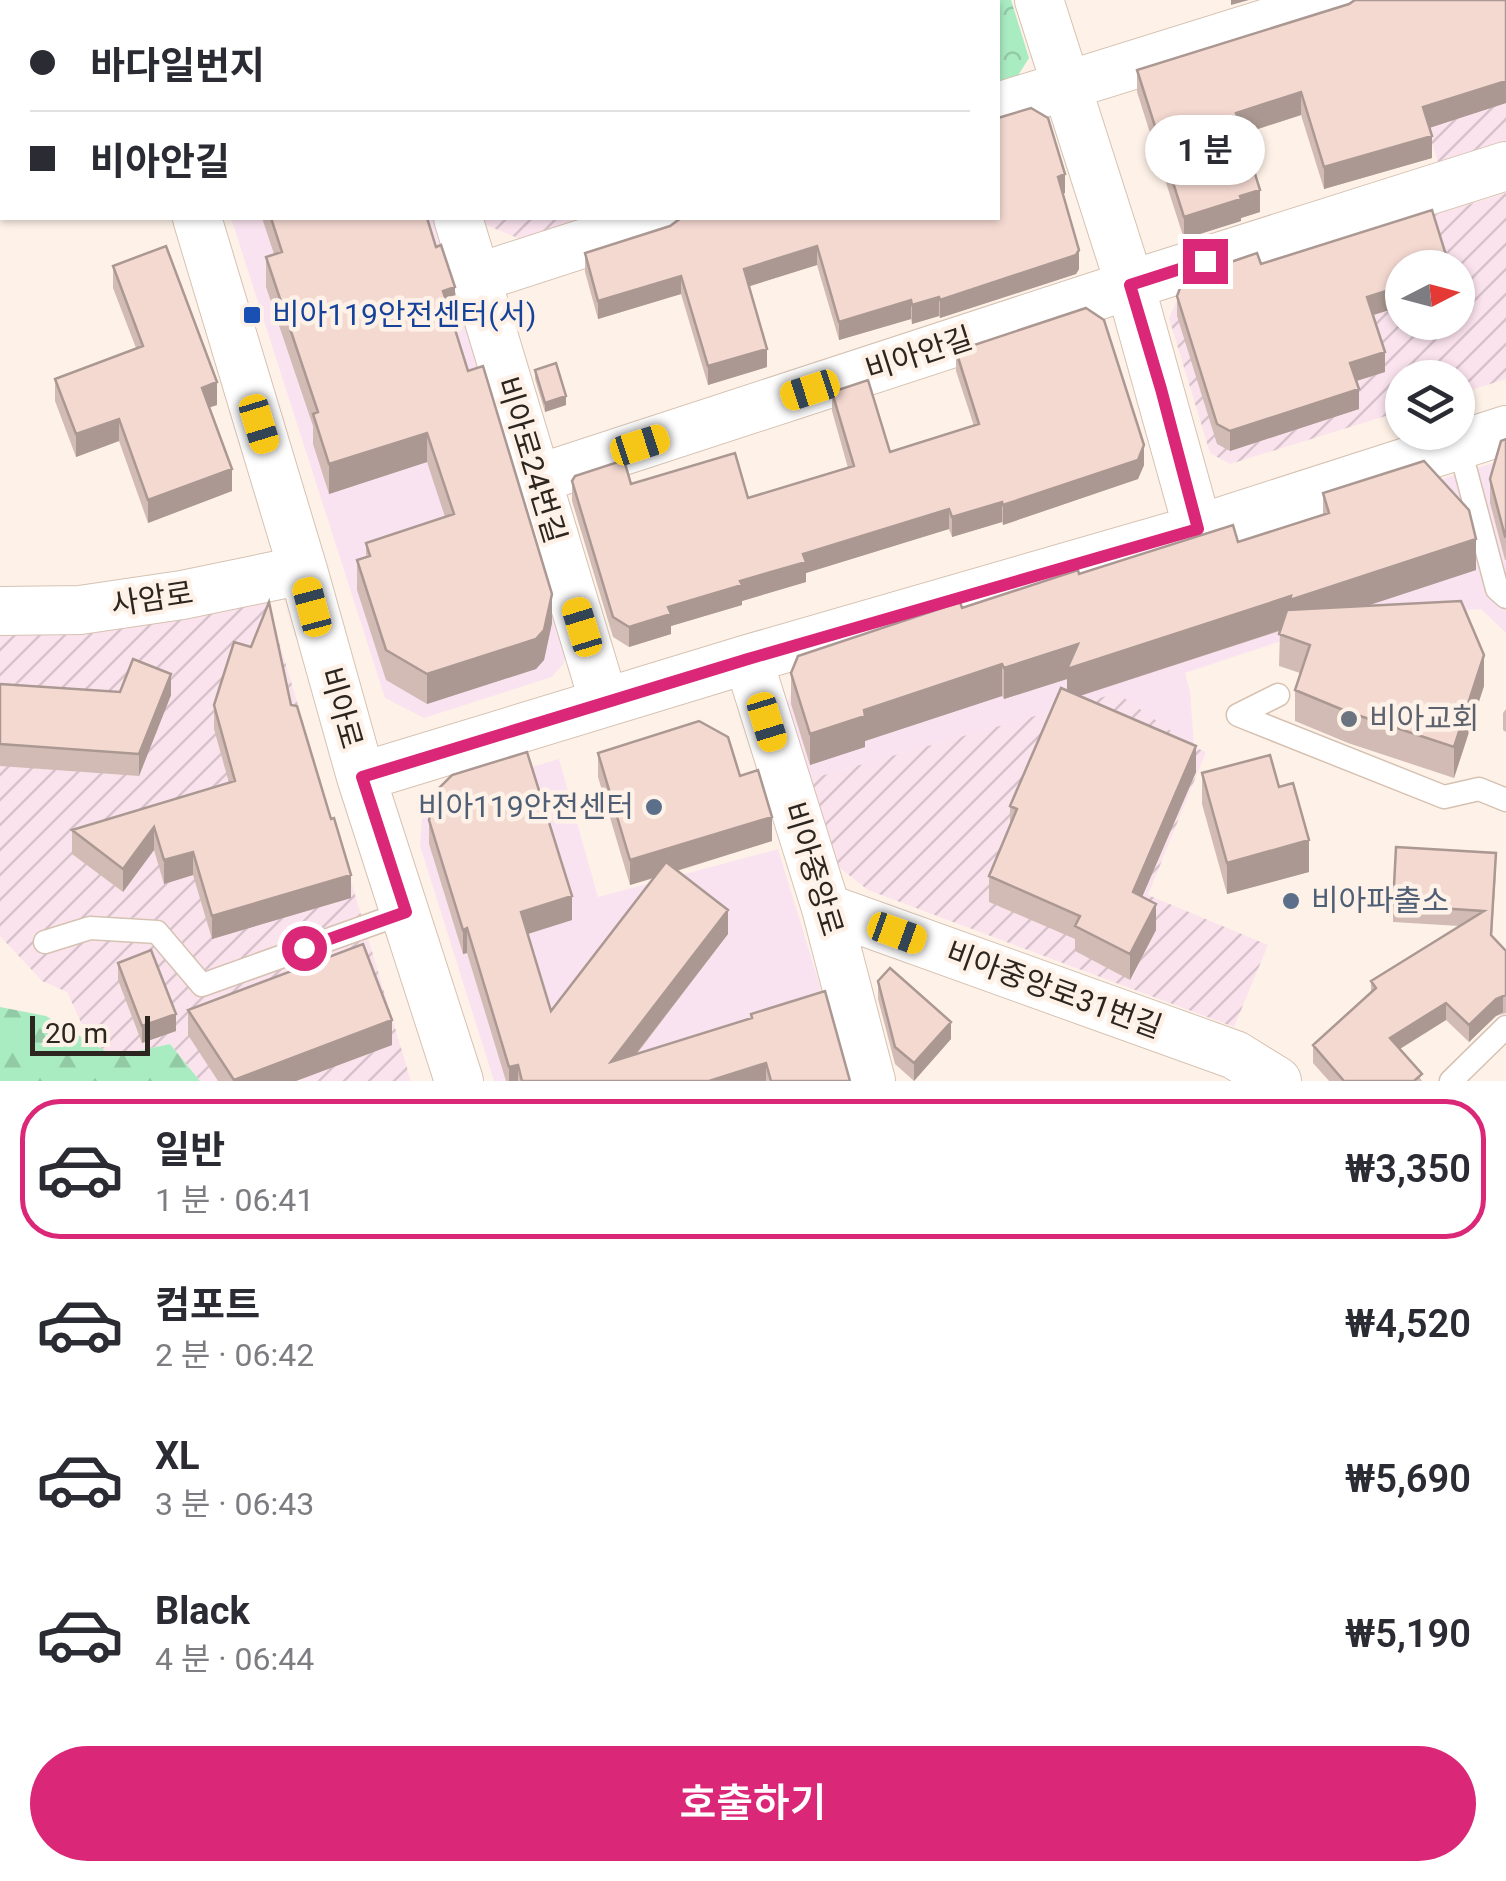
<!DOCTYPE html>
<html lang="ko">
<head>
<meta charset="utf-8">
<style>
  :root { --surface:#fff; --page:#f7f7f7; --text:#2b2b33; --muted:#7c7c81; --line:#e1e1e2; --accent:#db2777 }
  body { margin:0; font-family:Roboto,"Noto Sans KR",sans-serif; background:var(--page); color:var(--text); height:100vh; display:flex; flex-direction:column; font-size:38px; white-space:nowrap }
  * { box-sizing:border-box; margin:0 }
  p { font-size:32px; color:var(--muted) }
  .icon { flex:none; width:55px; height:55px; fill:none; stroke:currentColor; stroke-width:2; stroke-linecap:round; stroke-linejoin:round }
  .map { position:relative; height:1081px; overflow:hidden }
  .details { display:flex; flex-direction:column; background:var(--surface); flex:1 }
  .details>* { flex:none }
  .hud { position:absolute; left:0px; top:0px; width:1000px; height:220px; box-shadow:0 2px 8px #0004; display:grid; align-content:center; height:220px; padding:0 30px; background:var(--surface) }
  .needle { width:65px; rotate:84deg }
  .controls { position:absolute; left:1385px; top:250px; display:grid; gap:20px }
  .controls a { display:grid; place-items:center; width:90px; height:90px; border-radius:50%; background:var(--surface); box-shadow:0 2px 8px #0004; font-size:50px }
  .scale { position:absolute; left:30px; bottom:25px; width:120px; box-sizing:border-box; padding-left:10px; border:5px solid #2d251f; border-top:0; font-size:28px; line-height:35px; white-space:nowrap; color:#2d251f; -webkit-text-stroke:8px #fef2e8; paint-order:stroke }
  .end { position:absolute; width:45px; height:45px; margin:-22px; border:12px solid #db2777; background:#fff; box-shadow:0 0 0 5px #fff }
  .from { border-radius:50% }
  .bubble { position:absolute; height:70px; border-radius:35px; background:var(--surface); box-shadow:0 2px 8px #0004; font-size:32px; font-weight:600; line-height:70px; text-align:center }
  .car { position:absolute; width:30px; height:60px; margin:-30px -15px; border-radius:12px; box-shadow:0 0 8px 2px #0007; background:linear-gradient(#f5c518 24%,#345 0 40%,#f5c518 0 76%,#345 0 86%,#f5c518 0) }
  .hud b { display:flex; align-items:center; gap:35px; height:95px; font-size:38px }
  .hud b+b { border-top:2px solid var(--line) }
  .hud i { width:25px; height:25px; background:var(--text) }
  ul { padding:18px 0 0; list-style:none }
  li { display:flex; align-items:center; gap:30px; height:140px; margin:0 20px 15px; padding:0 10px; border:5px solid transparent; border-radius:40px }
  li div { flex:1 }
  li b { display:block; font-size:38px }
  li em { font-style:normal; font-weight:600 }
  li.on { border-color:var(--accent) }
  li>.icon { width:90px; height:90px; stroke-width:1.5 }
  .cta { display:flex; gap:20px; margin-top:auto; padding:20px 30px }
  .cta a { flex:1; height:115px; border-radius:60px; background:var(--accent); color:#fff; font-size:40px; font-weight:600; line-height:115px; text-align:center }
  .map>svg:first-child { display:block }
  .commercial { fill:#fae3f0 }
  .industrial { fill:url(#industrial-furrows); fill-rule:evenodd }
  .forest { fill:url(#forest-firs) }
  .park { fill:url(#park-crowns) }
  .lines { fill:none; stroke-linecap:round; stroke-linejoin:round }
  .service-casing { stroke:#d6c2b2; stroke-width:25 }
  .minor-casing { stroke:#d6c2b2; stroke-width:50 }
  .service { stroke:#fff; stroke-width:22 }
  .minor { stroke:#fff; stroke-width:48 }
  .wall { fill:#d2bbb4 }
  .shaded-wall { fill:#ab9892 }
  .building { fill:#f4d9d1; stroke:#ab9892; stroke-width:2.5 }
  .route { stroke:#db2777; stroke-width:12 }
  .transit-dot { fill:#1a4fb4; stroke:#fef2e8; stroke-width:4 }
  .worship-dot { fill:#6b7280; stroke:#fef2e8; stroke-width:4 }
  .service-dot { fill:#5c6f8a; stroke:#fef2e8; stroke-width:4 }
  .labels { text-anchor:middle; stroke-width:9; stroke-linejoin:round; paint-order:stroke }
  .transit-label { font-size:30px; fill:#164399; stroke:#fef2e8; text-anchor:start }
  .street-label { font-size:30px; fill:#2d251f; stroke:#fef2e8 }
  .worship-label { font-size:30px; fill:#5b616d; stroke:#fef2e8; text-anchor:start }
  .service-label { font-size:30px; fill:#4e5e75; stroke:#fef2e8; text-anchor:end }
</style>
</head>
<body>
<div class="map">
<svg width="1506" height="1081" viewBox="0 0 1506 1081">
  <defs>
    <pattern id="industrial-furrows" width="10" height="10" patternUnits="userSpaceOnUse" patternTransform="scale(2.5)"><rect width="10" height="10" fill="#fbe3ee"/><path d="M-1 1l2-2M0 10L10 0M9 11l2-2" fill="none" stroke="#d7c3cc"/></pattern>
    <pattern id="forest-firs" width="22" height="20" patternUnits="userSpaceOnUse" patternTransform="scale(2.5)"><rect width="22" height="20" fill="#aaecc2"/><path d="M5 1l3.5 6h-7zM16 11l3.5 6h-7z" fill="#93caa6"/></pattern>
    <pattern id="park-crowns" width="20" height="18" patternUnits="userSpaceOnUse" patternTransform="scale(2.5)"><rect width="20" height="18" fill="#aaecc2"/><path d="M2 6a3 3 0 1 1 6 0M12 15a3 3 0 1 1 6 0" fill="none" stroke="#93caa6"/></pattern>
  </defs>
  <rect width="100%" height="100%" fill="#fef2e8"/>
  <!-- commercial -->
  <path class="commercial" d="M 231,218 L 436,218 L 569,647 L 564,663 L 552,677 L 424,718 L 385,698 Z
    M 1506,459 L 1506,633 L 1481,609 L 1348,619 L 1185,673 L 1190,691 L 1194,747 L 1117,693 L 806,780 L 785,711 L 795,680 Z
    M 559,759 L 598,897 L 778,849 L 849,1081 L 494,1081 L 420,846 L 422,815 L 435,795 Z"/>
  <!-- industrial -->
  <path class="industrial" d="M 1388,0 L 1506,0 L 1506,149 L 1440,169 Z
    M 1506,193 L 1506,379 L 1458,394 L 1458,378 L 1402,378 L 1402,411 L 1230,464 L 1210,453 L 1169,318 L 1180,293 ZM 1402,268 L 1458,268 L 1458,322 L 1402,322 Z
    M 478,218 L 588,218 L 520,239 L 479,222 Z
    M 265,595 L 411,1081 L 200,1081 L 170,1044 L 114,1056 L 90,1042 L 67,992 L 42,981 L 0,936 L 0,623 Z
    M 1117,693 L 1194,747 L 1206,752 L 1148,895 L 1268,945 L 1234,1027 L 868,890 L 827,858 L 806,780 Z"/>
  <!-- forest -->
  <path class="forest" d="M 0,1007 L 46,1016 L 114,1056 L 170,1044 L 200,1081 L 0,1081 Z"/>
  <!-- park -->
  <path class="park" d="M 694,0 L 1011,0 L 1029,58 L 1012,85 L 998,89 L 998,2 L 686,2 Z"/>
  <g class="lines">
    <!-- service casing -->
    <g class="service-casing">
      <path id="service" d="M 1459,445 L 1497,589 L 1506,597
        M 1278,695 L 1238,715 L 1444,797 L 1479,789 L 1506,800
        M 45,942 L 90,928 L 157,932 L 202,985 L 406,912
        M 1451,1081 L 1506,1027"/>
    </g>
    <!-- minor casing -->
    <g class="minor-casing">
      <path id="minor" d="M 131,0 L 131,2
        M 391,0 L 392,2
        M 1039,0 L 1130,285 L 1198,529
        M 606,2 L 614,0
        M 998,107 L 1341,0
        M 197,218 L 303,570 L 361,777 L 459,1081
        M 458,218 L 604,702
        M 477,278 L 662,218
        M 537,479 L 1130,285 L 1506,166
        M 0,611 L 80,610 L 182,595 L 303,570
        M 748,659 L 826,908 L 871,1081
        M 361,777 L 748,659 L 1198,529 L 1506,430
        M 826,908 L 1235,1055 L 1277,1081"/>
    </g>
    <!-- service -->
    <use href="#service" class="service"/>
    <!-- minor -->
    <use href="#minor" class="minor"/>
  </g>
  <!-- wall -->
  <path class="wall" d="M 417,0 L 481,0 L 481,2 L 417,2 Z
    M 1506,0 L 1506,103 L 1429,128 L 1432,158 L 1324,189 L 1301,115 L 1243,134 L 1260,212 L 1241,218 L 1241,221 L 1184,239 L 1137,92 L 1137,70 Z
    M 998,118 L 1065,193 L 1063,194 L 1079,269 L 1076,274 L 940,318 L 939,316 L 912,324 L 911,319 L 839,340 L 817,265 L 749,286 L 767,367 L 708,385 L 681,294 L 598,319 L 585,272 L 585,253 L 998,218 Z
    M 262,218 L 427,218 L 455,317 L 451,318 L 552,623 L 544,660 L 536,669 L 427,704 L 386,680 L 357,590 L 357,560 L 366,557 L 366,543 L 445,517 L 427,462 L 329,494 L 313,444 L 313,426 L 266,287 L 266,257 L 274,254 Z
    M 1261,264 L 1402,268 L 1402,306 L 1373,315 L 1385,372 L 1356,381 L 1359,409 L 1230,451 L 1217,444 L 1177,316 L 1177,296 Z
    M 113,266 L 217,405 L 209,407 L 232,491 L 148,523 L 119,441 L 76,457 L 55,401 L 55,379 L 136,348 L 113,288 Z
    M 956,351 L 1144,465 L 1138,479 L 1003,525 L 1002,522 L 952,537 L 949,529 L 806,573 L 806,582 L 742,601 L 742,605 L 671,626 L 671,634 L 629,647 L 613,637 L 572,501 L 572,481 L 631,484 L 748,498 L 848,468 L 832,411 L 832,392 L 890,452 L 974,426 L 956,371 Z
    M 535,370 L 566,405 L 545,412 L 535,379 Z
    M 1506,439 L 1506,560 L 1505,560 L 1490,503 L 1490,479 Z
    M 1323,493 L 1476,570 L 1367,606 L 1484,686 L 1454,778 L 1348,743 L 1295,721 L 1295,690 L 1300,673 L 1279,666 L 1280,631 L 1080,696 L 1196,772 L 1142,897 L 1156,930 L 1130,980 L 1075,951 L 1075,939 L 989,902 L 989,876 L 1010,826 L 1010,806 L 1067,691 L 1067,679 L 1004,699 L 1002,696 L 865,741 L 865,747 L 810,765 L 791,704 L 791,673 L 962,608 L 1079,574 L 1238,542 L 1323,515 Z
    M 0,684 L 120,692 L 171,695 L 139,776 L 0,766 Z
    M 214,705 L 291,705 L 351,898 L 212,939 L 193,875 L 164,884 L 154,850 L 123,892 L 72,854 L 72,830 L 229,783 L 214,729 Z
    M 1506,709 L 1506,732 L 1503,730 L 1503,713 Z
    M 598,753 L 740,776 L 772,841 L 677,871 L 728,934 L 636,1055 L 751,1019 L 751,1014 L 844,1064 L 850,1081 L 506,1081 L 467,953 L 463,954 L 429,844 L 429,820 L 572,920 L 528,934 L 551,1011 L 654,878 L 630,885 L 598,777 Z
    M 1202,773 L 1279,787 L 1309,872 L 1227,894 L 1202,804 Z
    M 1496,871 L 1492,936 L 1506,951 L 1506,1013 L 1496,1016 L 1469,1042 L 1446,1020 L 1400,1049 L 1422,1081 L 1329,1081 L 1313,1063 L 1313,1045 L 1371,993 L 1371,981 L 1459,926 L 1393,922 L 1393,905 Z
    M 118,963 L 176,1031 L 142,1043 L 118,980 Z
    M 878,981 L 951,1039 L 914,1081 L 895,1064 L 878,999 Z
    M 188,1010 L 392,1045 L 296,1081 L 218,1081 L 188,1035 Z"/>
  <!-- shaded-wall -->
  <path class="shaded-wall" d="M 1231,0 L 1249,0 L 1231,5 Z
    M 1506,81 L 1506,103 L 1423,130 L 1423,107 Z
    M 1301,92 L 1301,115 L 1236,136 L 1236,113 Z
    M 1432,136 L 1432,158 L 1324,189 L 1324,167 Z
    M 1065,174 L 1065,193 L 1058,195 L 1058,177 Z
    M 1260,190 L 1260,212 L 1241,218 L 1241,221 L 1184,239 L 1184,217 Z
    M 817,246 L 817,265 L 744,288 L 744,269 Z
    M 1079,250 L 1079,269 L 1076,274 L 940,318 L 940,300 Z
    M 681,276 L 681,294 L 598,319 L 598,301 Z
    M 1402,286 L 1402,306 L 1367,317 L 1367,297 Z
    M 455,287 L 455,317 L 443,321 L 443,291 Z
    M 939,297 L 939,316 L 912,324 L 912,305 Z
    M 911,300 L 911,319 L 839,340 L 839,322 Z
    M 767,349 L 767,367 L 708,385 L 708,366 Z
    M 1385,352 L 1385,372 L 1350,383 L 1350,363 Z
    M 217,382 L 217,405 L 202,410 L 202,388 Z
    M 1359,389 L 1359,409 L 1230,451 L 1230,431 Z
    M 566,396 L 566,405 L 545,412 L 545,403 Z
    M 119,419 L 119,441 L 76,457 L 76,434 Z
    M 427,433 L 427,462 L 329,494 L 329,464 Z
    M 1144,445 L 1144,465 L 1138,479 L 1003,525 L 1003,505 Z
    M 232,469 L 232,491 L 148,523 L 148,500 Z
    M 1002,502 L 1002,522 L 952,537 L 952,517 Z
    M 949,509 L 949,529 L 806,573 L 806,582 L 742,601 L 742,605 L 671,626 L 671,634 L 629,647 L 629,627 L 668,607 L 740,581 L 803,554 Z
    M 1476,539 L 1476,570 L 1290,631 L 1290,627 L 1067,700 L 1067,679 L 1004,699 L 1004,668 L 1078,644 L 1291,596 Z
    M 552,594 L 552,623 L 544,660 L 536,669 L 427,704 L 427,674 Z
    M 1484,655 L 1484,686 L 1454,778 L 1454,747 Z
    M 1002,664 L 1002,696 L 865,741 L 865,747 L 810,765 L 810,734 L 864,710 Z
    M 171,674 L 171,695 L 139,776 L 139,754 Z
    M 1196,746 L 1196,772 L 1133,918 L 1133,892 Z
    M 772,817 L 772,841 L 630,885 L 630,860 Z
    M 154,827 L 154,850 L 123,892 L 123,869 Z
    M 1309,840 L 1309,872 L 1227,894 L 1227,863 Z
    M 193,852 L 193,875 L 164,884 L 164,860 Z
    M 351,875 L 351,898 L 212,939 L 212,916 Z
    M 572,896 L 572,920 L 521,936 L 521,912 Z
    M 1156,904 L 1156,930 L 1130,980 L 1130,954 Z
    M 728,910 L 728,934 L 615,1081 L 611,1062 Z
    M 467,928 L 467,953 L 463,954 L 463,930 Z
    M 1503,995 L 1503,1012 L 1496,1016 L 1469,1042 L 1469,1025 L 1496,999 Z
    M 1446,1003 L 1446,1020 L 1390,1055 L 1390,1038 Z
    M 176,1014 L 176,1031 L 142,1043 L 142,1026 Z
    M 392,1020 L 392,1045 L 296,1081 L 234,1081 Z
    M 951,1022 L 951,1039 L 914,1081 L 914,1063 Z
    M 766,1063 L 766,1081 L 709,1081 Z
    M 518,1065 L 518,1081 L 509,1081 L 509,1067 Z"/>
  <!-- building -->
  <path class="building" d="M 48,0 L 92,0 L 93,2 L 49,2 Z
    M 191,0 L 377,0 L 376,2 L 192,2 Z
    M 446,0 L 481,0 L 481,2 L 451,2 Z
    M 622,0 L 669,0 L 670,2 L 599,2 Z
    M 1355,0 L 1506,0 L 1506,81 L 1423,107 L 1432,136 L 1324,167 L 1301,92 L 1236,113 L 1260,190 L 1240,196 L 1241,199 L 1184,217 L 1137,70 L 1349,4 Z
    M 1031,108 L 1048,118 L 1065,174 L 1058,177 L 1079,250 L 1076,255 L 940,300 L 939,297 L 912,305 L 911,300 L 839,322 L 817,246 L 744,269 L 767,349 L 708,366 L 681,276 L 598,301 L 585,253 L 670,226 L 681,218 L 998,218 L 998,118 Z
    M 1432,210 L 1450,268 L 1402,268 L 1402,286 L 1367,297 L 1385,352 L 1350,363 L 1359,389 L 1230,431 L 1217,424 L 1177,296 L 1184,278 L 1257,253 L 1261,264 Z
    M 271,218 L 427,218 L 436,247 L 441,245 L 455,287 L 443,291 L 468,371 L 483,366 L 552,594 L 544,630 L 536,639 L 427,674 L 386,650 L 357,560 L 370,556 L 366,543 L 454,514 L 427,433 L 329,464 L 313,414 L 318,412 L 266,257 L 282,252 Z
    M 166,246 L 217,382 L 202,388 L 232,469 L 148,500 L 119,419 L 76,434 L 55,379 L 143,346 L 113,266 Z
    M 1086,308 L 1104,320 L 1144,445 L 1138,460 L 1003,505 L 1002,502 L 952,517 L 949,509 L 803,554 L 806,562 L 740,581 L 742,585 L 668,607 L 671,614 L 629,627 L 613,617 L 572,481 L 575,476 L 624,460 L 631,484 L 735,453 L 748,498 L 854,466 L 832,392 L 868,380 L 890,452 L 979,424 L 956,351 Z
    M 556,363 L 566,396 L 545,403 L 535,370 Z
    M 1506,439 L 1506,535 L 1505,536 L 1490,479 L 1501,441 Z
    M 1424,461 L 1469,510 L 1476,539 L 1290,600 L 1291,596 L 1067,669 L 1078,644 L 1004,668 L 1002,664 L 864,710 L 865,716 L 810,734 L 791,673 L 798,656 L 960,602 L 962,608 L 1078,570 L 1079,574 L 1233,525 L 1238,542 L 1329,513 L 1323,493 Z
    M 1461,601 L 1484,655 L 1454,747 L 1348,712 L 1295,690 L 1310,645 L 1279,634 L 1287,610 Z
    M 269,602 L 291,705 L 297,706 L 331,819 L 334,818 L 351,875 L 212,916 L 193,852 L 164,860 L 154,827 L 123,869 L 72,830 L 235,781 L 214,705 L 234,642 L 251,647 Z
    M 133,659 L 171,674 L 139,754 L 0,744 L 0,684 L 120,692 Z
    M 1061,688 L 1196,746 L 1133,892 L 1156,904 L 1130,954 L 1075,926 L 1080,916 L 989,876 L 1017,809 L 1010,806 Z
    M 699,721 L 728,737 L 740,776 L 758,770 L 772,817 L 630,860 L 598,753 Z
    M 527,752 L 572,896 L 521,912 L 551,1011 L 666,862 L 728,910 L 611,1062 L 752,1018 L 751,1014 L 825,991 L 850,1081 L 771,1081 L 766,1063 L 709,1081 L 522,1081 L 518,1065 L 509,1067 L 467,928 L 463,930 L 429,820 L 435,792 L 452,775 Z
    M 1270,755 L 1279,787 L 1293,783 L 1309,840 L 1227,863 L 1202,773 Z
    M 1396,847 L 1496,853 L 1491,935 L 1506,951 L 1506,995 L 1496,999 L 1469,1025 L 1446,1003 L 1390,1038 L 1422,1074 L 1414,1081 L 1344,1081 L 1313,1045 L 1376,988 L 1371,981 L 1484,911 L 1393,905 Z
    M 363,944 L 392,1020 L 234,1080 L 188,1010 Z
    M 151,950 L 176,1014 L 142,1026 L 118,963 Z
    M 890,968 L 951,1022 L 914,1063 L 895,1047 L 878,981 Z"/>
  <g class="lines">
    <!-- route -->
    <path class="route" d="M 304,948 L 406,912 L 362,777 L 748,659 L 1198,529 L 1161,389 L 1130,285 L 1205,261"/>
  </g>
  <!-- markers -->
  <rect class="transit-dot" x="242" y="305" width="20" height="20" rx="5"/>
  <circle class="worship-dot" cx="1349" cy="719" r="10"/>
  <g class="service-dot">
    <circle cx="654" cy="807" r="10"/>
    <circle cx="1291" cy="901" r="10"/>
  </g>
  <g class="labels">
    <!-- transit labels -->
    <g class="transit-label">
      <text x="272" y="325">비아119안전센터(서)</text>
    </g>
    <!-- street labels -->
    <g class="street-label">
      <text transform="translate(919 354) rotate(-18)" y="10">비아안길</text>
      <text transform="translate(531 460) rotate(73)" y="10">비아로24번길</text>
      <text transform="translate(152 599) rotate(-9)" y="10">사암로</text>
      <text transform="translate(341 708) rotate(74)" y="10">비아로</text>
      <text transform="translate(813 869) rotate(73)" y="10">비아중앙로</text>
      <text transform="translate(1054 990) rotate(20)" y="10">비아중앙로31번길</text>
    </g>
    <!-- worship labels -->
    <g class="worship-label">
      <text x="1369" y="729">비아교회</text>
    </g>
    <!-- service labels -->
    <g class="service-label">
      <text x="634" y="817">비아119안전센터</text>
      <text x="1311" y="911" text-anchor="start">비아파출소</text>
    </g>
  </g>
</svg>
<div class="controls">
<a><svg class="needle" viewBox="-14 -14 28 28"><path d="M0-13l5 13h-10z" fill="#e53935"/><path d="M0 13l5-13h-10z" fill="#7c7c81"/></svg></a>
<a><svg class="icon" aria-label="layers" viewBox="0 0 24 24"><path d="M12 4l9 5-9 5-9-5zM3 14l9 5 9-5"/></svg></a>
</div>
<div class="scale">20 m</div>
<i class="end from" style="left:304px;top:948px"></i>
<i class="end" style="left:1205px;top:261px"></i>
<div class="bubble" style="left:1145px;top:115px;width:120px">1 분</div>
<i class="car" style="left:810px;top:390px;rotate:252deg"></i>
<i class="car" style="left:259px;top:424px;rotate:163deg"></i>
<i class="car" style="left:640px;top:445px;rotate:72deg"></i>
<i class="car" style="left:312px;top:607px;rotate:345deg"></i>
<i class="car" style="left:582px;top:627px;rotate:343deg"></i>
<i class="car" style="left:767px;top:722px;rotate:163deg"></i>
<i class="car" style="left:897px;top:933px;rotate:110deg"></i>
<div class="hud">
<b><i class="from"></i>바다일번지</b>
<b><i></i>비아안길</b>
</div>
</div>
<section class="details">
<ul>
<li class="on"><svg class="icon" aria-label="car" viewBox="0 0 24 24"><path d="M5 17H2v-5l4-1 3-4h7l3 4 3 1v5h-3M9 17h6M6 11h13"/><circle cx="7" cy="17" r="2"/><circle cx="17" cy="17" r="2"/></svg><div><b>일반</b><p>1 분 · 06:41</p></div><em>₩3,350</em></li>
<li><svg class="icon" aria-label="car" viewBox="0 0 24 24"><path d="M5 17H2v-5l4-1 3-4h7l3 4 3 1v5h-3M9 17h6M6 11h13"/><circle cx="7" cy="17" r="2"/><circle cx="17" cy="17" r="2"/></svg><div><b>컴포트</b><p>2 분 · 06:42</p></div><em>₩4,520</em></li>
<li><svg class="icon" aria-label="car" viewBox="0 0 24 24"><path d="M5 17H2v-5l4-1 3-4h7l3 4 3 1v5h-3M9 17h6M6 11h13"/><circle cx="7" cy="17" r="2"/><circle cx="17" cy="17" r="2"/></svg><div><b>XL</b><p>3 분 · 06:43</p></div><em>₩5,690</em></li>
<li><svg class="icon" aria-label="car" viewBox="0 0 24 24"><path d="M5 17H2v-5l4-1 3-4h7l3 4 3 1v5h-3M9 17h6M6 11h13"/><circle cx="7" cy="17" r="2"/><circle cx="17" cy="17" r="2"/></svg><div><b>Black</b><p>4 분 · 06:44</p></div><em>₩5,190</em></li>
</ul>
<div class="cta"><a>호출하기</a></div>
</section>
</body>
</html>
